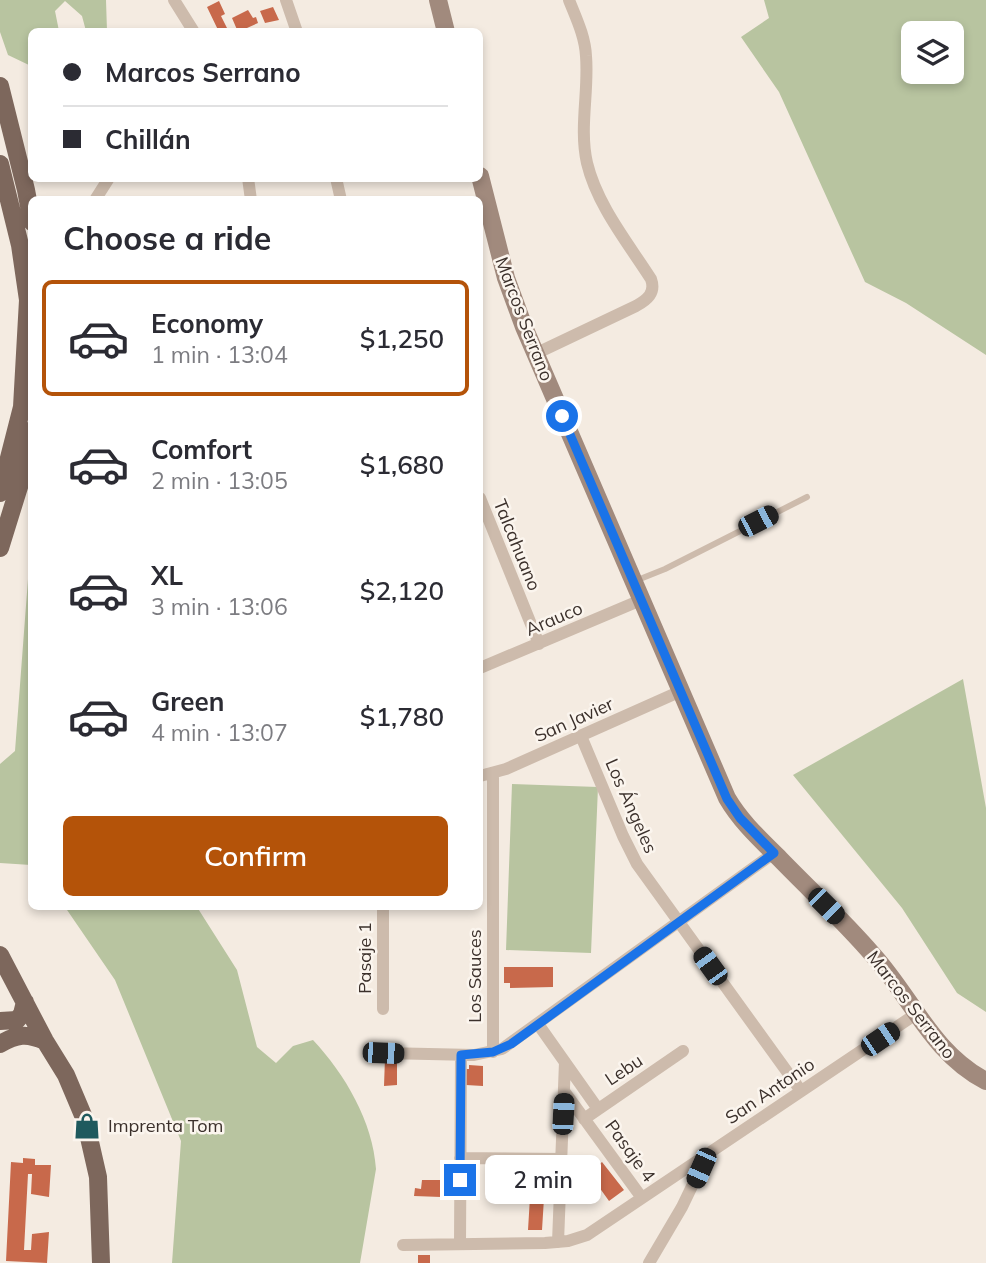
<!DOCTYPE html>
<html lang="en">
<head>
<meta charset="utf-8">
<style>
  :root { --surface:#fff; --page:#f7f7f7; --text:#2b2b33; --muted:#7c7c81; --line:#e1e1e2; --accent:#b45309 }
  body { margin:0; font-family:Mulish,sans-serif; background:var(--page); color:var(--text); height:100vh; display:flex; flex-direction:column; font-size:26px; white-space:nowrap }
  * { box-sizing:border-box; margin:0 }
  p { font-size:23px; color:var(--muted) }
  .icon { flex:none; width:38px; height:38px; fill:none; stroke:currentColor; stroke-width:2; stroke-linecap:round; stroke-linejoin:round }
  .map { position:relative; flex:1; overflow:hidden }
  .panel { position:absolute; left:28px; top:196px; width:455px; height:714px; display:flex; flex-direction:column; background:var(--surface); border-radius:10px; box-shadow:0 4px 10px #0003 }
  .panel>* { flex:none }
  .guide { position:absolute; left:28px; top:28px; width:455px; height:154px; border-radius:10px; box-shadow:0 4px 10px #0003; display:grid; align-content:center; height:154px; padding:0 35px; background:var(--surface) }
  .controls { position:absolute; left:901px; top:21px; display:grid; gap:14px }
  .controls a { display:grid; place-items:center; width:63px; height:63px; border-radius:10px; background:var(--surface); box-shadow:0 4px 10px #0003; font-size:35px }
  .end { position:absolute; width:32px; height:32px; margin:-16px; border:9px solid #1a73e8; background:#fff; box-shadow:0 0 0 4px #fff }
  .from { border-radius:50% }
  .bubble { position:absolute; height:49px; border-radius:10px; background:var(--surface); box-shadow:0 4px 10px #0003; font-size:23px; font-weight:600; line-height:49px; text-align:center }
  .car { position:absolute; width:21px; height:42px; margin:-21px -10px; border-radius:9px; box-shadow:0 0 5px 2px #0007; background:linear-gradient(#222 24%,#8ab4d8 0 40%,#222 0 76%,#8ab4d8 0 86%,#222 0) }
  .guide b { display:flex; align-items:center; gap:24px; height:66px; font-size:26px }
  .guide b+b { border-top:2px solid var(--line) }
  .guide i { width:18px; height:18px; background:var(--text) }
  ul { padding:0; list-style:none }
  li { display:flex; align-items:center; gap:21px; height:116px; margin:0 14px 10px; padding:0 21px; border:4px solid transparent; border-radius:10px }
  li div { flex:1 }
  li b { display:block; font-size:26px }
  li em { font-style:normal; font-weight:600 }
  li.on { border-color:var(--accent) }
  li>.icon { width:63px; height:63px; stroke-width:1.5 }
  h2 { padding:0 35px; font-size:32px; line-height:84px }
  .primary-button { display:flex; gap:14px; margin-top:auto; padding:14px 35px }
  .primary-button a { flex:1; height:80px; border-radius:10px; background:var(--accent); color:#fff; font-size:28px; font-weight:600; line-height:80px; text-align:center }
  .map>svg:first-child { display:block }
  .green { fill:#b8c4a0; fill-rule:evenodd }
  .building { fill:#c8694b }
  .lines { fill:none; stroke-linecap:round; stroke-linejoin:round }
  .lane { stroke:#cdbbac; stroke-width:6 }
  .street { stroke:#cdbbac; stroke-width:12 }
  .secondary { stroke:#a18a7d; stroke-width:18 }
  .primary { stroke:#7d675c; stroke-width:18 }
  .route { stroke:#1a73e8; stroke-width:9 }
  .labels { text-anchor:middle; stroke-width:5; stroke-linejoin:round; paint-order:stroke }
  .street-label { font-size:18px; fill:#3b302b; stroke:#fbf5ee }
  .poi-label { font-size:18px; fill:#3b302b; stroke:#fbf5ee; text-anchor:start }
</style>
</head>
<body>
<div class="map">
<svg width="986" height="1263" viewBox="0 0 986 1263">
  <rect width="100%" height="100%" fill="#f4ebe1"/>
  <!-- green -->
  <path class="green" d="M 0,0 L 106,0 L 107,31 L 86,31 L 82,16 L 65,1 L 55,11 L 59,31 L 32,32 L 31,66 L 8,55 L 0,32 Z
    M 764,0 L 986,0 L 986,355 L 906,303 L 865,282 L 779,92 L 741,37 L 769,18 ZM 914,33 L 952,33 L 952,72 L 914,72 Z
    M 31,568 L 31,865 L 0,863 L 0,764 L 15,751 L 28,579 Z
    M 963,679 L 986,808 L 986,1012 L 957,993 L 902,908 L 793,775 Z
    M 512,784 L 598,787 L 591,953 L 506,950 Z
    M 65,907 L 197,907 L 237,970 L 257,1047 L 276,1063 L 293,1046 L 313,1040 C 345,1074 373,1122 376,1169 L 360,1263 L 172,1263 L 181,1141 L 115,980 Z"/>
  <!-- building -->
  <path class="building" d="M 219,1 L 225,14 L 221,16 L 227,28 L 222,32 L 219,32 L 207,7 Z
    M 273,7 L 279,20 L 265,23 L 260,11 Z
    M 248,10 L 253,18 L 256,17 L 258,23 L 238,32 L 232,18 Z
    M 504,967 L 553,967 L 553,987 L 510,988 L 510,983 L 504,983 Z
    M 385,1058 L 397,1058 L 397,1085 L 384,1086 Z
    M 469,1065 L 483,1066 L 483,1086 L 466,1085 L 466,1069 L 469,1069 Z
    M 23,1158 L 35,1159 L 35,1165 L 51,1165 L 49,1197 L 31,1194 L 32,1174 L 28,1174 L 24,1250 L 31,1250 L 32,1234 L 49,1232 L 47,1263 L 6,1261 L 11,1162 L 23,1163 Z
    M 602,1162 L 624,1190 L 609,1201 L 589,1173 Z
    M 422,1180 L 442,1180 L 441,1197 L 414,1196 L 415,1188 L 421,1189 Z
    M 530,1197 L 544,1198 L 542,1230 L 528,1230 Z
    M 418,1255 L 430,1255 L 430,1263 L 418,1263 Z"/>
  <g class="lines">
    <!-- lane -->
    <path class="lane" d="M 635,581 L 665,569 L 807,497"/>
    <!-- street -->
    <path class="street" d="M 174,0 L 194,32
      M 286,0 L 297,32
      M 248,178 L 251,200
      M 336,178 L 341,200
      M 95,200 L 109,178
      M 535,354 L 636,306 C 647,300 656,293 651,279 C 628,243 597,205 587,163 C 579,128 589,91 586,56 C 585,36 576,18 569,0
      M 480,498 L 539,644
      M 480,668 L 641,600
      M 581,736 L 623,836 L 637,864 L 801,1091
      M 480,776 L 506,769 L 681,691
      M 383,906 L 383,1009
      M 538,1024 L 598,1109
      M 493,1052 L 493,773
      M 383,1053 L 474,1055 L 502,1049 L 774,853
      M 564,1091 L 642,1198
      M 584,1119 L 683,1051
      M 460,1158 L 561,1159
      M 558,1242 L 565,1062
      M 460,1244 L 461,1055
      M 403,1245 L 545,1243 L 568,1241 L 587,1235 L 916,1014
      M 649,1263 L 682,1207 L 707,1155"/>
    <!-- secondary -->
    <path class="secondary" d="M 438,0 L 446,32
      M 480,176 L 506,278 L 524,327 L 727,798 C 741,822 761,840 780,859 C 811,891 844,921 873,955 C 912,998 932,1053 986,1081"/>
    <!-- primary -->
    <path class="primary" d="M 0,86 L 26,190 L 32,222
      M 0,164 L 20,245 L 28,300 L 22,407 L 0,493
      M 0,548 L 23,474 L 32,430
      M 0,955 L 45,1041 L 66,1075 L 85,1120 L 98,1177 L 101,1263
      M 0,1021 L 17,1020 L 22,1014 L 25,1002
      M 0,1044 C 17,1034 27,1033 45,1041"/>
  </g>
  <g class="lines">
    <!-- route -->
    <path class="route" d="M 460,1180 L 461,1055 L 493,1052 L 511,1044 L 774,853 L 740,818 L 727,799 L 562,416"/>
  </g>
  <!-- icons -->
  <defs>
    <g id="shop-bare" transform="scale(2.1)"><path d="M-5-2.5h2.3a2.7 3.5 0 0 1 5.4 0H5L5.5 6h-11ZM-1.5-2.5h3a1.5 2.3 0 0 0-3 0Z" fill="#1f5a5e" stroke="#fbf5ee" stroke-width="2.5" paint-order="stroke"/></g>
  </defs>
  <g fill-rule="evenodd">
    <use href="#shop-bare" x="87" y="1126"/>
  </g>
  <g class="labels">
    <!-- street labels -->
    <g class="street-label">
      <text transform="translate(524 319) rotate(69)" y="6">Marcos Serrano</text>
      <text transform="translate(517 545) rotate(68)" y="6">Talcahuano</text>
      <text transform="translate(554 619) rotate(-23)" y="6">Arauco</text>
      <text transform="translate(574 720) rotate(-24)" y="6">San Javier</text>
      <text transform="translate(631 806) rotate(66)" y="6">Los Ángeles</text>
      <text transform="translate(365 958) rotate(-90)" y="6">Pasaje 1</text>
      <text transform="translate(475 976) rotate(-90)" y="6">Los Sauces</text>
      <text transform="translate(911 1005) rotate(52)" y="6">Marcos Serrano</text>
      <text transform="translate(624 1070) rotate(-34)" y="6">Lebu</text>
      <text transform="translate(770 1091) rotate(-34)" y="6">San Antonio</text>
      <text transform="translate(630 1151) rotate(54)" y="6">Pasaje 4</text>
    </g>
    <!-- poi labels -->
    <g class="poi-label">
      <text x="108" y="1132">Imprenta Tom</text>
    </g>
  </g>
</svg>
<div class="controls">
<a><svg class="icon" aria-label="layers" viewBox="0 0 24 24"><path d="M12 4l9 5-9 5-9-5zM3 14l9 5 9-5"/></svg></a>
</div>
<i class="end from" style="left:562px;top:416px"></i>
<i class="end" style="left:460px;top:1180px"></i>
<div class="bubble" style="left:485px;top:1155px;width:116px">2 min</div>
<i class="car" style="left:758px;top:521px;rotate:63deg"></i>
<i class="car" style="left:826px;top:906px;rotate:135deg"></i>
<i class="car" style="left:710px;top:966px;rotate:324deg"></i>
<i class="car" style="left:880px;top:1039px;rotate:56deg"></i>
<i class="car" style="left:383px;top:1053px;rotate:92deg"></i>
<i class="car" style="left:563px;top:1114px;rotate:3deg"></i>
<i class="car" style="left:701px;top:1168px;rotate:204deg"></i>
<div class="guide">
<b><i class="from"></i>Marcos Serrano</b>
<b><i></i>Chillán</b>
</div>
<section class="panel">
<h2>Choose a ride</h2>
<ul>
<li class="on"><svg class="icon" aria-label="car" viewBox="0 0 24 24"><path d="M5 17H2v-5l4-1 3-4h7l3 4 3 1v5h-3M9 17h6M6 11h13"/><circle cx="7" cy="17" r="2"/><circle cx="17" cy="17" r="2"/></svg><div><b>Economy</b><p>1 min · 13:04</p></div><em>$1,250</em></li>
<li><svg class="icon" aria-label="car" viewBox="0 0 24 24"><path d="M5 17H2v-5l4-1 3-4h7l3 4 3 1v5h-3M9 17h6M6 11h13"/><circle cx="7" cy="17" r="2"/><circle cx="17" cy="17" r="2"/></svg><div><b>Comfort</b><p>2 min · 13:05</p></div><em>$1,680</em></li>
<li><svg class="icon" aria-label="car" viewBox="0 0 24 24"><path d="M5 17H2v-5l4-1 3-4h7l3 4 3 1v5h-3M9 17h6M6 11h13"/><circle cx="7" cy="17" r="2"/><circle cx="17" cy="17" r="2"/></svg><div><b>XL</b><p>3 min · 13:06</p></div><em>$2,120</em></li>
<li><svg class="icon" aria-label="car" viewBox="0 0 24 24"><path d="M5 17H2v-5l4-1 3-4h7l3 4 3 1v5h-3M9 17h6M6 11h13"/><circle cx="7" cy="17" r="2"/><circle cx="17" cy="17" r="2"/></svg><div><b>Green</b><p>4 min · 13:07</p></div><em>$1,780</em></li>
</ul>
<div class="primary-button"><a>Confirm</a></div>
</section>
</div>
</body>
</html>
